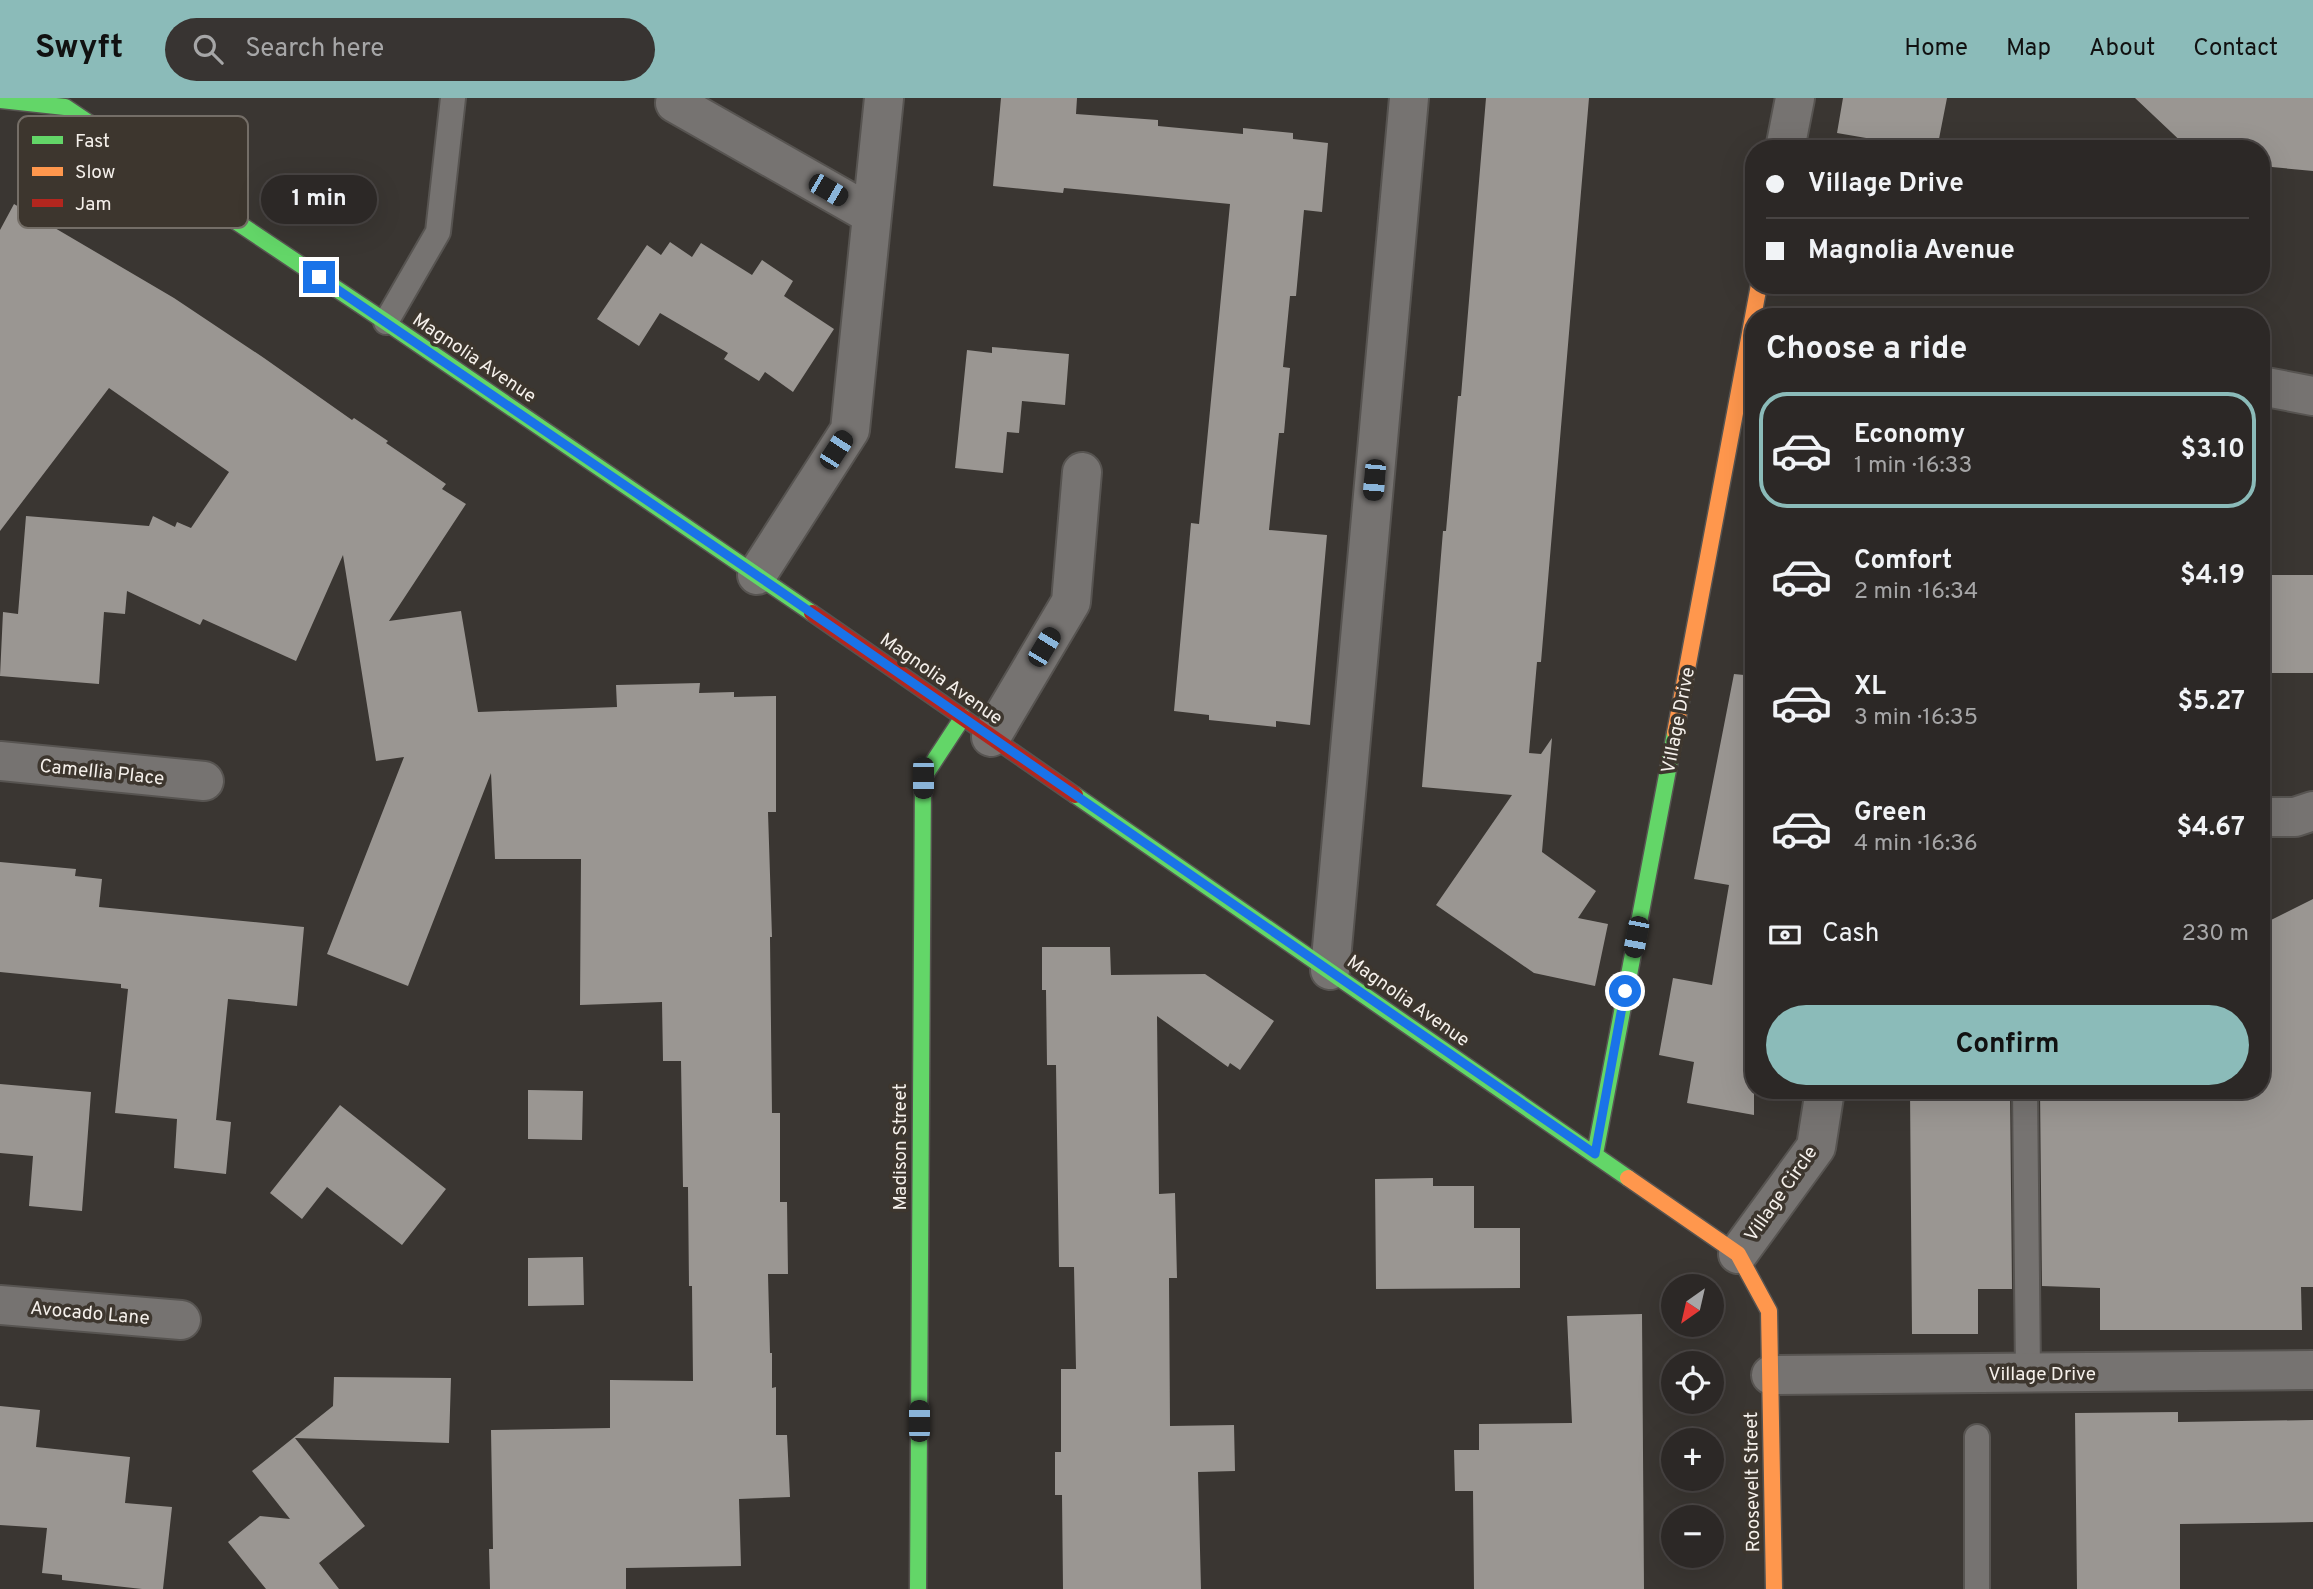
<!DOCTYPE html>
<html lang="en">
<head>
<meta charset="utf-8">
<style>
  :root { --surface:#2c2826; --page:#383432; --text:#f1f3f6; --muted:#a6a6a7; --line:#484443; --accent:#8bbbb9 }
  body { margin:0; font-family:Overpass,sans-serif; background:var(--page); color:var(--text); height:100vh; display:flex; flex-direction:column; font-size:26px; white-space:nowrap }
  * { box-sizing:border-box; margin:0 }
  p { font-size:23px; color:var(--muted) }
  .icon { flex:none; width:38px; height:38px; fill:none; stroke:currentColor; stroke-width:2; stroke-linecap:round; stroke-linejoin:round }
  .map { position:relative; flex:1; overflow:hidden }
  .sheet { position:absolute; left:1745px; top:210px; width:525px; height:791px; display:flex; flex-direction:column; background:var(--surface); border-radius:28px; box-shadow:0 7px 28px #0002,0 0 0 2px var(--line) }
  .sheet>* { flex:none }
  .top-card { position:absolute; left:1745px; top:42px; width:525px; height:154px; border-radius:28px; box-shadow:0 7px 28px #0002,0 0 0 2px var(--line); display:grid; align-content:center; height:154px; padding:0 21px; background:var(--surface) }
  .needle { width:46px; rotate:214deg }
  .buttons { position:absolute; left:1661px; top:1176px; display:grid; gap:14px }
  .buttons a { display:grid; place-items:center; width:63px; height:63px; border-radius:50%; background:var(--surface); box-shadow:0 7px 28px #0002,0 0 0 2px var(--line); font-size:35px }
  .end { position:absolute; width:32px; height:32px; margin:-16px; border:9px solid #1a73e8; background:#fff; box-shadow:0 0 0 4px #fff }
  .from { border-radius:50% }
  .bubble { position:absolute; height:49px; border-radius:24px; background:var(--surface); box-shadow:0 7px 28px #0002,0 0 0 2px var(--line); font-size:23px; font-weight:700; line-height:49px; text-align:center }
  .car { position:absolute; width:21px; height:42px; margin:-21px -10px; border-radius:9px; box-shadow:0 0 5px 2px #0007; background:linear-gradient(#222 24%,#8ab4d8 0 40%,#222 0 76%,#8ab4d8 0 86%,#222 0) }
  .top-card b { display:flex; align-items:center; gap:24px; height:66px; font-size:26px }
  .top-card b+b { border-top:2px solid var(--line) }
  .top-card i { width:18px; height:18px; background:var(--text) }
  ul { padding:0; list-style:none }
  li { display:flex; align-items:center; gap:21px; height:116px; margin:0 14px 10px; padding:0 7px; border:4px solid transparent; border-radius:28px }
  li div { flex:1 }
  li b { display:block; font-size:26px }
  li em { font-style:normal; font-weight:700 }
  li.on { border-color:var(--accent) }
  li>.icon { width:63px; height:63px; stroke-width:1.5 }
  h2 { padding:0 21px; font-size:32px; line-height:84px }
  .pay { display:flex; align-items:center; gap:18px; height:77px; padding:0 21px; font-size:26px }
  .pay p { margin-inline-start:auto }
  .primary-button { display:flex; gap:14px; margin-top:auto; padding:14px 21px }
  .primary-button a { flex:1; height:80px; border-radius:42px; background:var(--accent); color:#111; font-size:28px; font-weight:700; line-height:80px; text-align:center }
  header { display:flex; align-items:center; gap:42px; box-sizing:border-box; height:98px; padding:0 35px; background:var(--accent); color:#111 }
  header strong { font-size:33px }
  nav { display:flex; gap:38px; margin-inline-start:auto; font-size:24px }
  .search { width:490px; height:63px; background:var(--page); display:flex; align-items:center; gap:18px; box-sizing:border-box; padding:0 24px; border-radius:38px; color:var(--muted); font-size:26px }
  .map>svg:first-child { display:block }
  .building { fill:#9a9692 }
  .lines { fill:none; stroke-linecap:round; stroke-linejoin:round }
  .lane-casing { stroke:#575451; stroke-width:28 }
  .street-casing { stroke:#575451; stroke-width:42 }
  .fast-casing { stroke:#575451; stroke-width:19 }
  .slow-casing { stroke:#575451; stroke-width:19 }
  .jam-casing { stroke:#575451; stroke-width:19 }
  .lane { stroke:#767371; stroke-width:24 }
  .street { stroke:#767371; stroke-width:38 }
  .fast { stroke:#63d668; stroke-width:16 }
  .slow { stroke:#ff974d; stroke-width:16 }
  .jam { stroke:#b3261e; stroke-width:16 }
  .route { stroke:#1a73e8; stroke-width:9 }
  .labels { text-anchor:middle; stroke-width:7; stroke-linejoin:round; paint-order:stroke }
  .street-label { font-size:19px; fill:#f5f0eb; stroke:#3d362e }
  .key { fill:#3d362e; stroke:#746e67; stroke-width:2 }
  .key-label { font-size:19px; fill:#f5f0eb }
</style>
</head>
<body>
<header>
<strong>Swyft</strong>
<div class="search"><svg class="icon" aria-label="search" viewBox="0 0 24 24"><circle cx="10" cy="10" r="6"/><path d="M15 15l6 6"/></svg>Search here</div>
<nav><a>Home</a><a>Map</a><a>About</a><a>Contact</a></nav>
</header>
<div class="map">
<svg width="2313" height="1491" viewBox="0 0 2313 1491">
  <rect width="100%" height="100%" fill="#3a3632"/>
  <!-- building -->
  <path class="building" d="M 1001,0 L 1077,0 L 1076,16 L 1158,22 L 1158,28 L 1243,36 L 1243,30 L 1293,35 L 1293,41 L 1328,45 L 1322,114 L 1304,112 L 1296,198 L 1290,198 L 1283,269 L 1290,270 L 1284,335 L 1279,335 L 1269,432 L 1327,437 L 1310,627 L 1276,623 L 1276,629 L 1209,622 L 1209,617 L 1174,613 L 1191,425 L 1199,426 L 1230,106 L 1064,90 L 1063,95 L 993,88 Z
    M 1486,0 L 1589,0 L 1541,564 L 1537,564 L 1529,655 L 1541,656 L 1552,640 L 1542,754 L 1596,793 L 1578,820 L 1608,826 L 1595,888 L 1534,875 L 1436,807 L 1512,697 L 1422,689 L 1443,433 L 1446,433 L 1458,298 L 1461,298 Z
    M 1843,0 L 1947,0 L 1937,51 L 1870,51 L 1872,41 L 1837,35 Z
    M 2135,0 L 2313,0 L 2313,73 L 2261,68 L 2261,51 L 2189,51 Z
    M 14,106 L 174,200 L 264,260 L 352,322 L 354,320 L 388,343 L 386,345 L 446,386 L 442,391 L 466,406 L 389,523 L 461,513 L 478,614 L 617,609 L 616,587 L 700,585 L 699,595 L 734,594 L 734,599 L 776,598 L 776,714 L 768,714 L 772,839 L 770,839 L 772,1015 L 780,1015 L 780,1104 L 787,1104 L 788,1176 L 768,1176 L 770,1255 L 772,1255 L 772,1290 L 776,1289 L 776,1337 L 787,1337 L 790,1399 L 739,1401 L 741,1468 L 626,1470 L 626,1491 L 490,1491 L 489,1451 L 493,1451 L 491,1332 L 610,1330 L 610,1282 L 693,1283 L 692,1188 L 689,1188 L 688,1089 L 683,1089 L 681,963 L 663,963 L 662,904 L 580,907 L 581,761 L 495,761 L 491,675 L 408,888 L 327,856 L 404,659 L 376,663 L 343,457 L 296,563 L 203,521 L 200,527 L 127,493 L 125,516 L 104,514 L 99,586 L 0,578 L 3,514 L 18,516 L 26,418 L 149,428 L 153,418 L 175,429 L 177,424 L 191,430 L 229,374 L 109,290 L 0,433 L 0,132 Z
    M 670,144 L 692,159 L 701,145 L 752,177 L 762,162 L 793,183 L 784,198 L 834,231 L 793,294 L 765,274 L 759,283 L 724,261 L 728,255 L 660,215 L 639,248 L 597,221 L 647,147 L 661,157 Z
    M 992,249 L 1069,256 L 1065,307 L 1022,303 L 1019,335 L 1007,334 L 1003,375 L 955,370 L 967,252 L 992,255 Z
    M 2261,477 L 2313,477 L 2313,575 L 2261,575 Z
    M 1734,576 L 1754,578 L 1754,1017 L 1687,1005 L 1694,964 L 1659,957 L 1673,880 L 1712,887 L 1729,787 L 1694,781 Z
    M 0,764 L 76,771 L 75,778 L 102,781 L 99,809 L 304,829 L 297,908 L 228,901 L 216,1022 L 231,1024 L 226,1076 L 174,1070 L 177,1021 L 115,1015 L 128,891 L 121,890 L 121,886 L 0,874 Z
    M 2313,801 L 2313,1189 L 2301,1189 L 2302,1232 L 2100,1232 L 2100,1190 L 2042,1188 L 2040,992 L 2261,992 L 2261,827 Z
    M 1042,849 L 1110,849 L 1111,877 L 1205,876 L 1274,923 L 1240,972 L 1230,965 L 1228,969 L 1157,918 L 1159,1096 L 1175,1095 L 1177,1180 L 1169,1180 L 1170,1328 L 1234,1327 L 1235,1373 L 1198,1374 L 1201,1491 L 1063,1491 L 1062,1397 L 1055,1397 L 1055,1354 L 1061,1354 L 1061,1271 L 1076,1271 L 1074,1169 L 1059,1169 L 1056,967 L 1047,967 L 1046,892 L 1042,892 Z
    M 0,986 L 91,994 L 82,1113 L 29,1108 L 33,1058 L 0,1055 Z
    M 528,992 L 583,993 L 582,1042 L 528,1041 Z
    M 1910,992 L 2010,992 L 2012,1191 L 1978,1191 L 1978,1236 L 1912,1236 Z
    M 340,1007 L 446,1091 L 402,1147 L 327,1089 L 302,1121 L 270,1095 Z
    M 1433,1080 L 1433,1088 L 1474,1088 L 1474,1130 L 1520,1130 L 1520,1190 L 1376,1191 L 1375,1081 Z
    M 583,1159 L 584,1207 L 528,1208 L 528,1160 Z
    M 1642,1216 L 1644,1491 L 1474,1491 L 1473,1393 L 1455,1393 L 1454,1352 L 1479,1352 L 1479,1326 L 1572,1325 L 1567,1218 Z
    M 334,1279 L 451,1280 L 449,1345 L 295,1340 L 365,1428 L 319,1465 L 339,1491 L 266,1491 L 228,1444 L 260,1418 L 290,1421 L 252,1373 L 333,1308 Z
    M 0,1308 L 40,1312 L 36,1349 L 130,1359 L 125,1405 L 172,1409 L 163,1491 L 142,1491 L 62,1482 L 62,1477 L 42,1475 L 47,1430 L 0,1427 Z
    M 2178,1314 L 2178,1324 L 2313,1322 L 2313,1424 L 2180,1426 L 2180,1491 L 2077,1491 L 2075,1315 Z"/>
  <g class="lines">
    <!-- lane casing -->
    <g class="lane-casing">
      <path id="lane" d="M 386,224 L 438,134 L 453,0
        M 2025,992 L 2028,1275
        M 1977,1491 L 1977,1339"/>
    </g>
    <!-- street casing -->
    <g class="street-casing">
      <path id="street" d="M 675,5 L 872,117
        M 1785,51 L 1795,0
        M 2261,288 L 2313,298
        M 757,477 L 850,332 L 884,0
        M 991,639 L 1071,504 L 1082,374
        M 0,663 L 204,683
        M 2261,719 L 2295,719 L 2313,713
        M 1330,872 L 1409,0
        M 1738,1156 L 1816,1049 L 1825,992
        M 0,1207 L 181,1222
        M 1771,1277 L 2313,1272"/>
    </g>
    <!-- fast casing -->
    <g class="fast-casing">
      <path id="fast" d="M 0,2 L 65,9 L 386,224 L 812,515
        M 1075,697 L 1628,1080
        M 1595,1056 L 1675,635
        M 918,1491 L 923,680 L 963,619"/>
    </g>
    <!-- slow casing -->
    <g class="slow-casing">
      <path id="slow" d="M 1675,635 L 1759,187
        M 1628,1080 L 1738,1156 L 1769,1213 L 1774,1491"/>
    </g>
    <!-- jam casing -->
    <g class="jam-casing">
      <path id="jam" d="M 812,515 L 1075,697"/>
    </g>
    <!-- lane -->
    <use href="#lane" class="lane"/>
    <!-- street -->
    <use href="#street" class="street"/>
    <!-- fast -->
    <use href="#fast" class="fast"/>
    <!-- slow -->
    <use href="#slow" class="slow"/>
    <!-- jam -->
    <use href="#jam" class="jam"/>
  </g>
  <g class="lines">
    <!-- route -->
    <path class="route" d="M 319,179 L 780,493 L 1595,1056 L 1625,893"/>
  </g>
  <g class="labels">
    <!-- street labels -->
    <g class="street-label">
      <text transform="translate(475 259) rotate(34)" y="7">Magnolia Avenue</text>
      <text transform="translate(942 580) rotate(35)" y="7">Magnolia Avenue</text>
      <text transform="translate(1677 622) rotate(-79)" y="7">Village Drive</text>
      <text transform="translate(102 673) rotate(6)" y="7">Camellia Place</text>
      <text transform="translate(1409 902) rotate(35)" y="7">Magnolia Avenue</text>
      <text transform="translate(899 1049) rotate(-90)" y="7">Madison Street</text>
      <text transform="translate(1780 1095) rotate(-55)" y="7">Village Circle</text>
      <text transform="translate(90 1214) rotate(5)" y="7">Avocado Lane</text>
      <text x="2042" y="1282">Village Drive</text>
      <text transform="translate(1751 1384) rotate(-91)" y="7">Roosevelt Street</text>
    </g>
  </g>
  <!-- legend -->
  <rect x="18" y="18" width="230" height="112" rx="10" class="key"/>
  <rect x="32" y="38" width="31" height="8" fill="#63d668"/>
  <rect x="32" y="69" width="31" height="9" fill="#ff974d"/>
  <rect x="32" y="101" width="31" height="8" fill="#b3261e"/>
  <g class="key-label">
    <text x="75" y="49">Fast</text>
    <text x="75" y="80">Slow</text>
    <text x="75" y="112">Jam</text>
  </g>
</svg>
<div class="buttons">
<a><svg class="needle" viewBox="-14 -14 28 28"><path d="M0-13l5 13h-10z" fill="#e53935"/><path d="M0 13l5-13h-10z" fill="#a6a6a7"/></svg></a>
<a><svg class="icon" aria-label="locate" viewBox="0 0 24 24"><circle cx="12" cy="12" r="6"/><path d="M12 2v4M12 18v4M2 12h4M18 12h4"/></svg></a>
<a>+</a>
<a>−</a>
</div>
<i class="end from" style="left:1625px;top:893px"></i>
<i class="end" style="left:319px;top:179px"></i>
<div class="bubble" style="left:261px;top:77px;width:116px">1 min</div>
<i class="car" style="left:828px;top:92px;rotate:120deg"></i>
<i class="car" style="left:836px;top:352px;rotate:33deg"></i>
<i class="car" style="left:1374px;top:382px;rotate:185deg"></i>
<i class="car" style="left:1044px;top:549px;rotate:31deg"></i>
<i class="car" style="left:923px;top:680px;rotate:180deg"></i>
<i class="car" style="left:1636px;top:839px;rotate:191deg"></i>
<i class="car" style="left:919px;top:1323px;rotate:0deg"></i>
<div class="top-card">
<b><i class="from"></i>Village Drive</b>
<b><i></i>Magnolia Avenue</b>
</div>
<section class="sheet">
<h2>Choose a ride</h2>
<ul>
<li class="on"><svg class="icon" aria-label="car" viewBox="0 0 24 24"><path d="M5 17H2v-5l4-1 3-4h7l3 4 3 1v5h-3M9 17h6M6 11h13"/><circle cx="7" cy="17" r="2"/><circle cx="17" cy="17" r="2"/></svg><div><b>Economy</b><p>1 min · 16:33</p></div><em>$3.10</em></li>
<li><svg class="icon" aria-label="car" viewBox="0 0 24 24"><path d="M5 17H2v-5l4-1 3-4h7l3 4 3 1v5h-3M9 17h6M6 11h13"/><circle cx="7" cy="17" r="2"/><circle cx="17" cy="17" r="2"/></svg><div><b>Comfort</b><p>2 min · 16:34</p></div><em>$4.19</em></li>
<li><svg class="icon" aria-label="car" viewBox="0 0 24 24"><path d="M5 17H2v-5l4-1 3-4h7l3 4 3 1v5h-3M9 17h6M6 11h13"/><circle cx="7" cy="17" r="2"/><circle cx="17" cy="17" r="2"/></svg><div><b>XL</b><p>3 min · 16:35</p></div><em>$5.27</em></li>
<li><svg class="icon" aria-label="car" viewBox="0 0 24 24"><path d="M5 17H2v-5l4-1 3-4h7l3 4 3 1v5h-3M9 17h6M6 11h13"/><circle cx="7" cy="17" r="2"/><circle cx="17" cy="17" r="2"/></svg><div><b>Green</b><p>4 min · 16:36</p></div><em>$4.67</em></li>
</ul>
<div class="pay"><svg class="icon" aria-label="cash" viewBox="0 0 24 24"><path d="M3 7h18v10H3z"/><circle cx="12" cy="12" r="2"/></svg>Cash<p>230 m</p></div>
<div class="primary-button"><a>Confirm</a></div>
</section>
</div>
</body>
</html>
